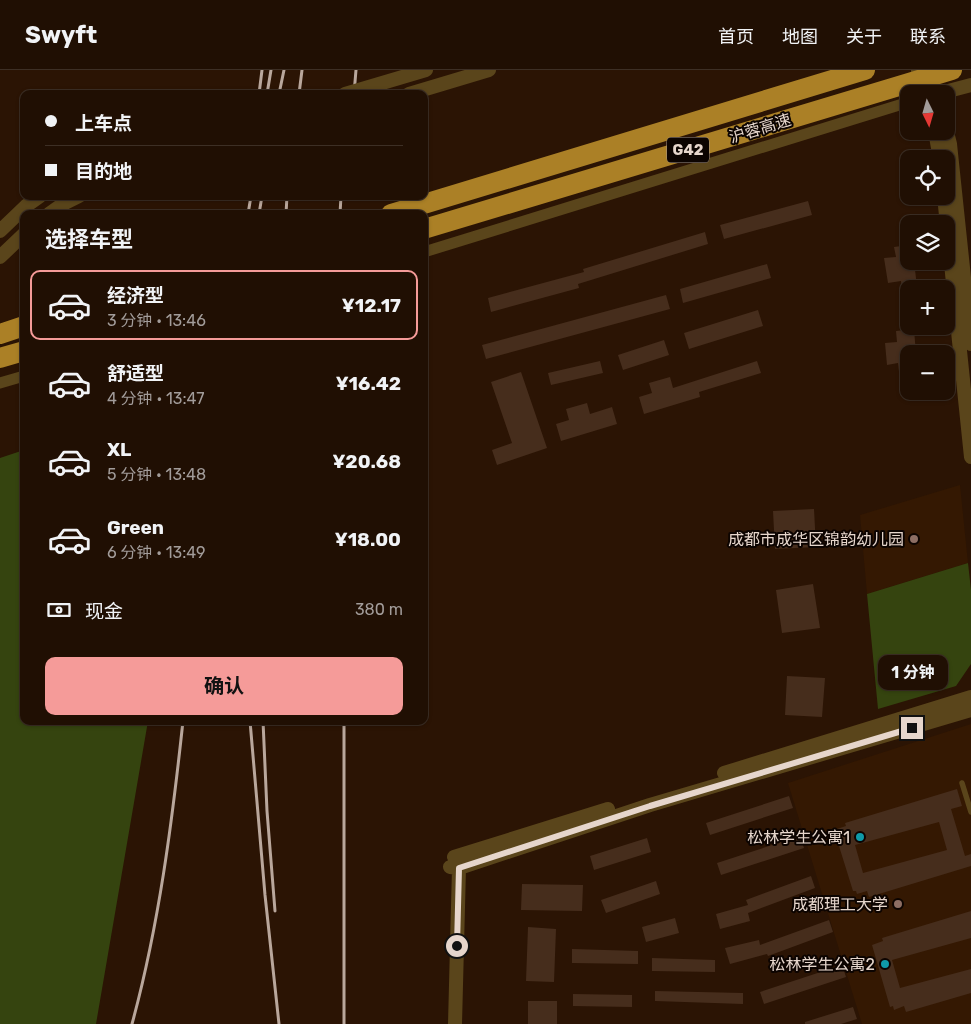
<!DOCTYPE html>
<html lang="zh">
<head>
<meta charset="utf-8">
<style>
  :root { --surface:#200f03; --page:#2d1d12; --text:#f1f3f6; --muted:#a29c9a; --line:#3d2f25; --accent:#f59b99 }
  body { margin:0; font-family:Rubik,"Noto Sans SC",sans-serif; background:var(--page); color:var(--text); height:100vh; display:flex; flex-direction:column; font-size:19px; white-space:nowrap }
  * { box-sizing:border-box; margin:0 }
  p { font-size:16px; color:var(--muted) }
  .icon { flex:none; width:28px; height:28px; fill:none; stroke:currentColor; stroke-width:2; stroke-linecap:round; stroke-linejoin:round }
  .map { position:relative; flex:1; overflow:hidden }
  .details { position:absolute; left:20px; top:140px; width:408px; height:515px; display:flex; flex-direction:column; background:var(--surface); border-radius:10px; box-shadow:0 1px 4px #0004,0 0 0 1px var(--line) }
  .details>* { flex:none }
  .guide { position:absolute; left:20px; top:20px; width:408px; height:110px; border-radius:10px; box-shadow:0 1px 4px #0004,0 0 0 1px var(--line); display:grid; align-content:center; height:110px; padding:0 25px; background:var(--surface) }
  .needle { width:32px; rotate:175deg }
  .tools { position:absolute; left:900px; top:15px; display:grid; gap:10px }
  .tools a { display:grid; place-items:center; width:55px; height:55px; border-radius:10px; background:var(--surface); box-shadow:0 1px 4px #0004,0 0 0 1px var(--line); font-size:25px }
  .end { position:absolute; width:22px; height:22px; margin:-11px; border:6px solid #e6d6cc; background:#111; box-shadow:0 0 0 2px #111 }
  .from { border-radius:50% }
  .bubble { position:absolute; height:35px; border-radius:10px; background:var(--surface); box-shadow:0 1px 4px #0004,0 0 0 1px var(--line); font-size:16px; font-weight:700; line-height:35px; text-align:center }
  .guide b { display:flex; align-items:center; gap:18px; height:48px; font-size:19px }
  .guide b+b { border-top:1px solid var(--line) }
  .guide i { width:12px; height:12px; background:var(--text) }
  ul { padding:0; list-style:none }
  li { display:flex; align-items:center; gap:15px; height:70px; margin:0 10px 8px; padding:0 15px; border:2px solid transparent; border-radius:10px }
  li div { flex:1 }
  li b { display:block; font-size:19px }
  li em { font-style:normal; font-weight:700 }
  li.selected { border-color:var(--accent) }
  li>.icon { width:45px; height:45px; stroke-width:1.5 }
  h2 { padding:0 25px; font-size:22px; line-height:60px }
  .pay { display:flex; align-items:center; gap:12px; height:55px; padding:0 25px; font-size:19px }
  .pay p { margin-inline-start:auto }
  .button { display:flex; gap:10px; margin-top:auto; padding:10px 25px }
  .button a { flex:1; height:58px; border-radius:10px; background:var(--accent); color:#111; font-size:20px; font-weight:700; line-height:58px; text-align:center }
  header { display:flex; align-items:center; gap:30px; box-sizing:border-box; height:70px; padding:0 25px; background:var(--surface); border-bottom:1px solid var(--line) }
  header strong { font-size:24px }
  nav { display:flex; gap:28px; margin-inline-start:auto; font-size:18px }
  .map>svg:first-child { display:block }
  .built { fill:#341802 }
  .green { fill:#35440f }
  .building { fill:#462d1c; fill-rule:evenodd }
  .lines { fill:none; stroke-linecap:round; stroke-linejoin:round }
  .service { stroke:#5a451b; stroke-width:5.5 }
  .minor { stroke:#5a451b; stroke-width:11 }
  .tertiary { stroke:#5a451b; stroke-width:14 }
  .motorway { stroke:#ab8026; stroke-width:20 }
  .rail { stroke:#b9a79c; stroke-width:3 }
  .tertiary-bridge { stroke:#5a451b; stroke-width:14 }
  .motorway-bridge { stroke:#ab8026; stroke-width:20 }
  .route { stroke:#e6d6cc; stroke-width:6 }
  .education-dot { fill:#8d6e63; stroke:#0c0401; stroke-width:2 }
  .culture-dot { fill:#0f9aa8; stroke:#0c0401; stroke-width:2 }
  .labels { text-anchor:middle; stroke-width:4; stroke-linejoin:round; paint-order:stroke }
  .shield { fill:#0c0401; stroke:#a5978f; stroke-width:1 }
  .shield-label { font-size:15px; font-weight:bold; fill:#e6d6cc }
  .street-label { font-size:16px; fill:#e6d6cc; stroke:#0c0401 }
  .poi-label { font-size:16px; fill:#e6d6cc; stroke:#0c0401; text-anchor:end }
</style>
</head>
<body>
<header>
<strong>Swyft</strong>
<nav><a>首页</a><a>地图</a><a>关于</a><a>联系</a></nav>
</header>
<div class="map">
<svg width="971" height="954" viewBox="0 0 971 954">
  <rect width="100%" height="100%" fill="#2b1404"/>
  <!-- built -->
  <path class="built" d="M 960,415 L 968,493 L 867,524 L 860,445 Z
    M 971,654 L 971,954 L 862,954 L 788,713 Z"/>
  <!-- green -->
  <path class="green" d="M 24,380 L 24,651 L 148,651 L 96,954 L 0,954 L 0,388 Z
    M 968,493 L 971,520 L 971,594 L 956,616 L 878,639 L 867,524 Z"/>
  <!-- building -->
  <path class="building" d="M 808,131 L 812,145 L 724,169 L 720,155 Z
    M 705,162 L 708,174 L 578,214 L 579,218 L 491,242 L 488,228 L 584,202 L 583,199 Z
    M 909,175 L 909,191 L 914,191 L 917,217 L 902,219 L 901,211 L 888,213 L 884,188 L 896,187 L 894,177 Z
    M 767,194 L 771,208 L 683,233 L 680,219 Z
    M 666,225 L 670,239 L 486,289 L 482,275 Z
    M 758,240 L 763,256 L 689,279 L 684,263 Z
    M 914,259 L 916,284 L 909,284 L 909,310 L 900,311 L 898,293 L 887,295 L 885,273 L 897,272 L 896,261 Z
    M 664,270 L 669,285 L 623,300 L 618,285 Z
    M 600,291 L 603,303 L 551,315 L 548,303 Z
    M 757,291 L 761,303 L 699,322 L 700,327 L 644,344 L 639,327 L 652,323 L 649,313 L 670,307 L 673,318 Z
    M 521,302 L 547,378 L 497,395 L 492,380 L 512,373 L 491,312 Z
    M 587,333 L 590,344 L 612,337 L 617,354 L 561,371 L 556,354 L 569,350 L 566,339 Z
    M 814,439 L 816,477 L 775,479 L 773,441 Z
    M 813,514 L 820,558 L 782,563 L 776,520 Z
    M 787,606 L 825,608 L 822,647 L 785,645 Z
    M 957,719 L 962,736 L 951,739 L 965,786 L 971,784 L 971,796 L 869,827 L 867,821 L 857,824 L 856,821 L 853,821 L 834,760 L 846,756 L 845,753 ZM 939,752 L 947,780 L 863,803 L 855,775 Z
    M 789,726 L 793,738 L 710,765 L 706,753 Z
    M 800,766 L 804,778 L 721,805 L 717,793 Z
    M 647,768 L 651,782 L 594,800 L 590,786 Z
    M 811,806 L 815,818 L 748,843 L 750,851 L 720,859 L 716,844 L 748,835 L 746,830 Z
    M 656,811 L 660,824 L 606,843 L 601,830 Z
    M 522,814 L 583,815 L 582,841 L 521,840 Z
    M 971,841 L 971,868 L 892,890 L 900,918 L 971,899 L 971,923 L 906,942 L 904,936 L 894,940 L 893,936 L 890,937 L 872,875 L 883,871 L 882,868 Z
    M 675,848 L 679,863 L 646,872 L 642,857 Z
    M 829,850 L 833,862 L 768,886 L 767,884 L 730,894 L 725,878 L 759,870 L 760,875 Z
    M 528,857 L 556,859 L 554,912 L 526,911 Z
    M 572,879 L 638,881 L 638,894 L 572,893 Z
    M 652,888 L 715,890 L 715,902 L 652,901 Z
    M 842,895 L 846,907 L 764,934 L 760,922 Z
    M 655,921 L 743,923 L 743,934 L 655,931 Z
    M 573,924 L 632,925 L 632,937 L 573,936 Z
    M 528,931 L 557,931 L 557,954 L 528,954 Z
    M 853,937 L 857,949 L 841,954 L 805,954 L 805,952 Z"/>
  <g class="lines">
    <!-- service -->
    <path class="service" d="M 962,713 L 971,742"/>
    <!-- minor -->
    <path class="minor" d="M 424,182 L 909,32
      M 0,313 L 24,306"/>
    <!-- tertiary -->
    <path class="tertiary" d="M 918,1 L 924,24
      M 409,24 L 489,0
      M 937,24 L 971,15
      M 946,58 L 950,74 L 971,274
      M 935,61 L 940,89
      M 944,126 L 971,387
      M 49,144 L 63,134 L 79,126
      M 0,161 L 26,136 L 40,126
      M 0,187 L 24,164
      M 724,703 L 971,627
      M 454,787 L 608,739
      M 450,797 L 459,798 L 650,735 L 971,640
      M 455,954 L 459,798 L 456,791"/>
    <!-- motorway -->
    <path class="motorway" d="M 391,144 L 865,0
      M 0,264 L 24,256
      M 0,288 L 24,281"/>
    <!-- rail -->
    <path class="rail" d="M 259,24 L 262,0
      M 267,24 L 271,0
      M 279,24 L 284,0
      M 299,24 L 302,0
      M 354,24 L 356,0
      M 248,144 L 251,126
      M 259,144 L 262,126
      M 286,144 L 287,126
      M 340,144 L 341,126
      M 250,651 L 265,825 L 279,954
      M 263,651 L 267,741 L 275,841
      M 344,651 L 344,954
      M 132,954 C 159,855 172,753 183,651"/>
    <!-- tertiary-bridge -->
    <path class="tertiary-bridge" d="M 345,24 L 426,0"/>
    <!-- motorway-bridge -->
    <path class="motorway-bridge" d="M 424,159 L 952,0"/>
  </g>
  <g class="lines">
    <!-- route -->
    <path class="route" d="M 457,876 L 459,798 L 650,736 L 912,658"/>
  </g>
  <!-- markers -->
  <g class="education-dot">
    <circle cx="914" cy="469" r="5"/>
    <circle cx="898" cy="834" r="5"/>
  </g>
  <g class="culture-dot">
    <circle cx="860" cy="767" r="5"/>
    <circle cx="885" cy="894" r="5"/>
  </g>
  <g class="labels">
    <!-- shield labels -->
    <rect class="shield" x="667" y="67.5" width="42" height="25" rx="4"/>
    <g class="shield-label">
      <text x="688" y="85">G42</text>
    </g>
    <!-- street labels -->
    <g class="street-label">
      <text transform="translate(760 58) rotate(-17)" y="6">沪蓉高速</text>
    </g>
    <!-- poi labels -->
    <g class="poi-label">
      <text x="904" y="475">成都市成华区锦韵幼儿园</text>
      <text x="850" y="773">松林学生公寓1</text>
      <text x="888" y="840">成都理工大学</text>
      <text x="875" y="900">松林学生公寓2</text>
    </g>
  </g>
</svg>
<div class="tools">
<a><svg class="needle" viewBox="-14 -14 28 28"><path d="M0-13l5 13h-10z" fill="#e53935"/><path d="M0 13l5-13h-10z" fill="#a29c9a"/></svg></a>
<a><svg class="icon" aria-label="locate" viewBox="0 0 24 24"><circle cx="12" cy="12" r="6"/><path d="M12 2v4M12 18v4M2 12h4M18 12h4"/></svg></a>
<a><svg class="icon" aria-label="layers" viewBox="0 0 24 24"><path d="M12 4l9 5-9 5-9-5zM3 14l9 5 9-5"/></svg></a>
<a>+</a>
<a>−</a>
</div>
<i class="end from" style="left:457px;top:876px"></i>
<i class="end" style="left:912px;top:658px"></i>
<div class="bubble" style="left:878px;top:585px;width:70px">1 分钟</div>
<div class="guide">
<b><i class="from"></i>上车点</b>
<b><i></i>目的地</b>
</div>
<section class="details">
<h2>选择车型</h2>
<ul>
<li class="selected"><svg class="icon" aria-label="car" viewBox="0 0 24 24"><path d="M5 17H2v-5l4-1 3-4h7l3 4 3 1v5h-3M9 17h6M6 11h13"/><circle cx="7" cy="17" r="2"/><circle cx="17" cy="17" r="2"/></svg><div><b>经济型</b><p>3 分钟 · 13:46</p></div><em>¥12.17</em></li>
<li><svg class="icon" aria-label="car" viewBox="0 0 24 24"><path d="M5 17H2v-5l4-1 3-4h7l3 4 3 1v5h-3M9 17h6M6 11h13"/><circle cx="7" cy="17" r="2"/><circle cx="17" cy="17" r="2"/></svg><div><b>舒适型</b><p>4 分钟 · 13:47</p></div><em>¥16.42</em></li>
<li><svg class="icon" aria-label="car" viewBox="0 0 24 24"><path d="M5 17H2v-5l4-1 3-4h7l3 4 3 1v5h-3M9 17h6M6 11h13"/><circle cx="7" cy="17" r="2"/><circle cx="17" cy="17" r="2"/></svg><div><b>XL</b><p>5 分钟 · 13:48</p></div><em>¥20.68</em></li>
<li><svg class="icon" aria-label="car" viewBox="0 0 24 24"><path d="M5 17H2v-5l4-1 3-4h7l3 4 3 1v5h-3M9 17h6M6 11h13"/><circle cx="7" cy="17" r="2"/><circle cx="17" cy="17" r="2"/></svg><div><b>Green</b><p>6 分钟 · 13:49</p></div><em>¥18.00</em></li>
</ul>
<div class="pay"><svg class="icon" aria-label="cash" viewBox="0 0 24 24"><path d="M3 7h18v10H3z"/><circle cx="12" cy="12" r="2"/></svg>现金<p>380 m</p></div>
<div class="button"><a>确认</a></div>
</section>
</div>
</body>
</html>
